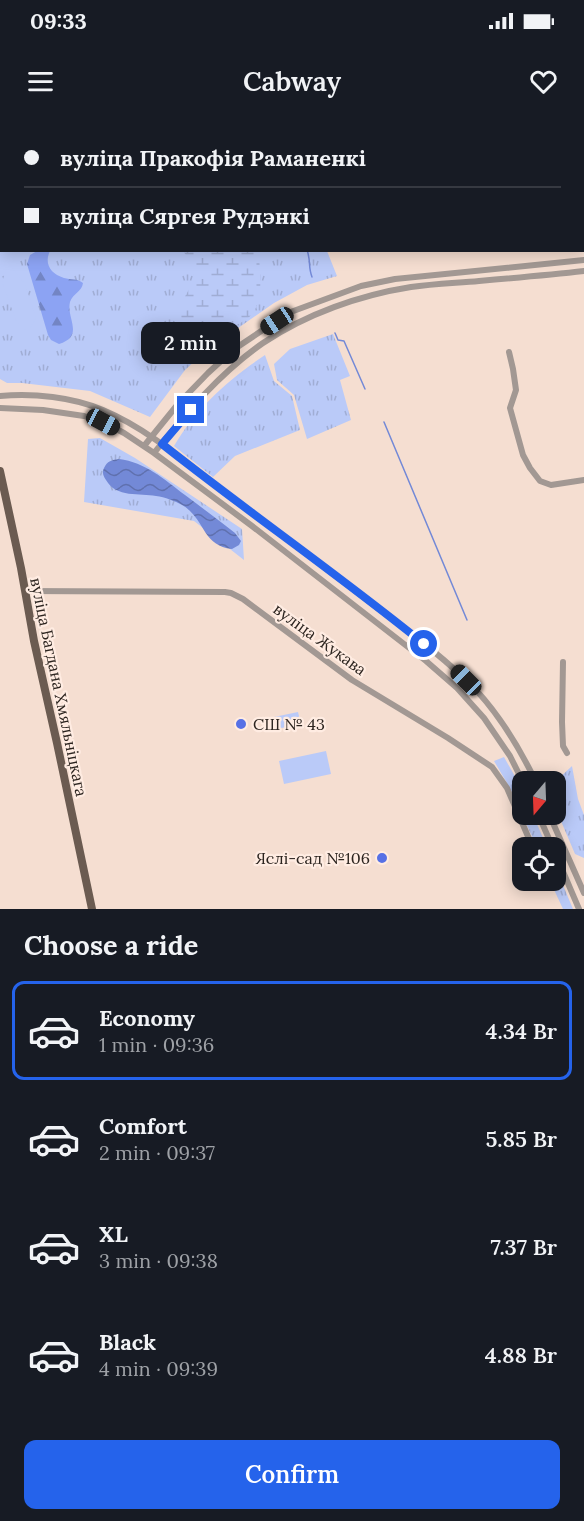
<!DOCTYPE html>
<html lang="en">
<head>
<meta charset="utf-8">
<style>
  :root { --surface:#171b24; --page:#242831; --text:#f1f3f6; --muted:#9ea1a6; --line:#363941; --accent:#2563eb }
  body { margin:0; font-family:Lora,serif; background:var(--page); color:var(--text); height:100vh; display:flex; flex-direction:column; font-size:22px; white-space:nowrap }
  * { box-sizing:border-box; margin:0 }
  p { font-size:20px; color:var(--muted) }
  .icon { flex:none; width:33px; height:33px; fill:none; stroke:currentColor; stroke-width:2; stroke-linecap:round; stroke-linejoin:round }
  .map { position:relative; height:789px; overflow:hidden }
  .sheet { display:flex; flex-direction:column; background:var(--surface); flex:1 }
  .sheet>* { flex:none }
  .hud { position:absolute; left:0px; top:0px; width:585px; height:132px; box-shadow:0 3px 15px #0003; display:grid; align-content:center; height:132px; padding:0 24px; background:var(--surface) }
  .needle { width:39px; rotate:199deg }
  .controls { position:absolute; left:512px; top:651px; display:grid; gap:12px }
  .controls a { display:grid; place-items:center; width:54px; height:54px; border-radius:12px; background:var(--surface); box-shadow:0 3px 15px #0003; font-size:30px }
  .end { position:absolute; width:27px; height:27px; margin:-14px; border:8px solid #2563eb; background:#fff; box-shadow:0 0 0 3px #fff }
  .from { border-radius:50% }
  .bubble { position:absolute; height:42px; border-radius:12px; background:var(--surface); box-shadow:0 3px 15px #0003; font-size:20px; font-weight:600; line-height:42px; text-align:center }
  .car { position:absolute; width:18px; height:36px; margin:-18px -9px; border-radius:8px; box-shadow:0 0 4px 2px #0007; background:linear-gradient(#222 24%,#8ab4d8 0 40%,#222 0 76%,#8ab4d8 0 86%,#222 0) }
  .hud b { display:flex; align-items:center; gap:21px; height:57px; font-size:22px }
  .hud b+b { border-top:2px solid var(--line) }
  .hud i { width:15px; height:15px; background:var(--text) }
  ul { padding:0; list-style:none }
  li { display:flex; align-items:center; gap:18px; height:99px; margin:0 12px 9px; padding:0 12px; border:3px solid transparent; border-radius:12px }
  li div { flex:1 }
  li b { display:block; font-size:22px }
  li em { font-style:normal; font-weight:600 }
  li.on { border-color:var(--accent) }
  li>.icon { width:54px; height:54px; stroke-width:1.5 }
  h2 { padding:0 24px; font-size:27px; line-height:72px }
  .button { display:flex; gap:12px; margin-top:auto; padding:12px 24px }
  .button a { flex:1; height:69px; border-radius:12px; background:var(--accent); color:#fff; font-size:24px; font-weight:600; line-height:69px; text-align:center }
  .status { display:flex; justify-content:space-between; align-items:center; height:42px; padding:0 30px; background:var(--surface); direction:ltr }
  .status svg { height:16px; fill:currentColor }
  header { display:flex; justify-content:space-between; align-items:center; height:78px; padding:0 24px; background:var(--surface); font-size:27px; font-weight:600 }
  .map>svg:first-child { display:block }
  .grass { fill:url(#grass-tufts) }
  .forest { fill:url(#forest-firs) }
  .wetland { fill:url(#wetland-marsh) }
  .green { fill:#bacaf8 }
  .water { fill:url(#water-waves) }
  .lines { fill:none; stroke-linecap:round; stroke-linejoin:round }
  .stream { stroke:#7389d7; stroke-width:1.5 }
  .minor { stroke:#a29893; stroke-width:6 }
  .major { stroke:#6b5b51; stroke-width:8 }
  .route { stroke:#2563eb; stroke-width:8 }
  .poi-dot { fill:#5670e5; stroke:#ffece2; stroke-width:2 }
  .labels { text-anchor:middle; stroke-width:4.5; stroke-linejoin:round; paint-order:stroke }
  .street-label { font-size:16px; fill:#2c241f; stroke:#ffece2 }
  .poi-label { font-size:16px; fill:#2c241f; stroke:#ffece2; text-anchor:start }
</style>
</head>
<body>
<div class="status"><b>09:33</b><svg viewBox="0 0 49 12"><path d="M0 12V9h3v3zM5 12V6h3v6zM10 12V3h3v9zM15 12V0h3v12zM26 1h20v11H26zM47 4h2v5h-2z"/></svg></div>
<header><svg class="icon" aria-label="menu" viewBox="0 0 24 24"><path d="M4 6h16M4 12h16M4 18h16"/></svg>Cabway<svg class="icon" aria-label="heart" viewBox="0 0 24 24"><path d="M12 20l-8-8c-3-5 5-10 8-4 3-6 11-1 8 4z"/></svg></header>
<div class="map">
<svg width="584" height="789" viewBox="0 0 584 789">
  <defs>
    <pattern id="grass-tufts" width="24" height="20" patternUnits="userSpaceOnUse" patternTransform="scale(1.5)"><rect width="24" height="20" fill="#bacaf8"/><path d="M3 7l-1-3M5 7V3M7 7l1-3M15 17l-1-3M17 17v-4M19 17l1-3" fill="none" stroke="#a0add4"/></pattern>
    <pattern id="forest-firs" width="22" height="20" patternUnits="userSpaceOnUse" patternTransform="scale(1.5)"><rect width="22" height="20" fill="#8ca3f3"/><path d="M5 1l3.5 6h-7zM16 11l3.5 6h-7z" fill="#7385c4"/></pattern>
    <pattern id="wetland-marsh" width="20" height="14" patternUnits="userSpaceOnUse" patternTransform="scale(1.5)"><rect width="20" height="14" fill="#bacaf8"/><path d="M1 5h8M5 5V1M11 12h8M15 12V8" fill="none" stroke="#a0add4"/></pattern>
    <pattern id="water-waves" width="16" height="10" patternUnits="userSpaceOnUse" patternTransform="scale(1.5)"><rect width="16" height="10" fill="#7389d7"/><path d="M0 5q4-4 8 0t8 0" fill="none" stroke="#5f70ae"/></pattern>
  </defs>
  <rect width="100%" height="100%" fill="#f5ded1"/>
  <!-- grass -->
  <path class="grass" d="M 0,0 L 356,0 L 352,2 L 2,2 L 2,130 L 327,131 L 337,156 L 307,165 L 274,183 L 208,229 L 185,250 L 150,297 L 90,271 L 22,263 L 7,263 L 0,259 Z
    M 333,214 L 350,256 L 340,260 L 351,300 L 307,319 L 294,275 L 277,260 L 274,244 L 290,229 Z
    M 265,235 L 274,261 L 292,276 L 300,310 L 235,336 L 213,357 L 174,326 C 196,288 229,259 265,235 Z
    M 100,318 L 135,338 L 242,409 L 244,440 L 194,401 L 84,382 L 88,319 Z
    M 504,637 L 522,669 L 522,694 L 533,695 L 547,727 L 537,727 L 507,663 L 494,641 Z
    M 572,646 L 578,679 L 584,695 L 584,738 L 575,734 L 555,687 L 555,662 Z
    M 555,749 L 557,751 L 573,789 L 563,789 L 550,761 L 555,760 Z"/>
  <!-- forest -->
  <path class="forest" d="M 0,0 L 158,0 L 158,2 L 2,2 L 2,63 L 0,64 Z
    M 37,131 L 50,131 C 44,143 50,154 64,158 C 71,160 77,158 83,163 C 82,172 73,173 70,182 C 66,198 85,216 59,224 L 51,220 L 48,215 L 27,144 L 30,135 Z"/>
  <!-- wetland -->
  <path class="wetland" d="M 183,131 L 259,131 C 259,148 263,169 257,185 C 254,193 249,198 242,202 C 233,208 205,217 194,217 C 189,216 185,214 182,210 C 167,190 196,171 194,150 C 193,142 187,137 183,131 Z"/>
  <!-- green -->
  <path class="green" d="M 12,148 L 25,164 L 36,198 L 30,208 L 26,210 L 17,203 L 2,162 L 6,150 Z
    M 298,592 L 301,604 L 277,609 L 274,597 Z
    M 326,631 L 331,654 L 284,664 L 279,641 Z"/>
  <!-- water -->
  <path class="water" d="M 119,339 C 145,342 165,360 185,375 C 202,388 219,400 235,413 L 241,421 L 239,425 L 232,429 C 202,426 205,398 182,385 C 175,381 165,377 156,376 C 140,373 116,378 106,360 C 103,356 102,352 104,348 C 107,341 112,340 119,339 Z"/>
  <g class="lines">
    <!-- stream -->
    <path class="stream" d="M 307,130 C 311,141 308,147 312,157
      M 335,213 L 338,220 L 344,221 L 365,269
      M 384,302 L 467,500"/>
    <!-- minor -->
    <path class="minor" d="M 509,232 L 513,249 L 516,270 L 510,288 L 523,335 L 530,348 L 540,361 L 551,365 L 584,360
      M 0,276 C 34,273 72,277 103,290 C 153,311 194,350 237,382 C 285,417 332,453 379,489 C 412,514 447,540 476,570 C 501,597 520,629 536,662
      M 0,288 L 43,290 L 84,296 L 103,302 L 124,313 L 154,333 L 252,406 L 426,541 L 457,568 L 484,598 L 510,636 L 523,662
      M 144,326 L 178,284 L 208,253 L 233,230 L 288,193 L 361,166 L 395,159 L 584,140
      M 154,333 C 185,294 221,252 263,223 C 306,194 360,175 411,167 C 434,164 457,163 479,161 C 514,158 549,155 584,151
      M 25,471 L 225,472 L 231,473 L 243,479 L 352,560 L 448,618 L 492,647 L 507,668 L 533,728
      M 563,542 L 562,602 L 563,626 L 567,633
      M 538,694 L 553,728
      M 549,694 L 584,773
      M 555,733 L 579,789"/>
    <!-- major -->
    <path class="major" d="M 0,351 L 21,448 L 34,521 L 57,623 L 92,789"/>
  </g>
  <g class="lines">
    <!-- route -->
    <path class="route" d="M 191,290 L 162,324 C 248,392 339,455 424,524"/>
  </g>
  <!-- markers -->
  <g class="poi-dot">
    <circle cx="241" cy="604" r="6"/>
    <circle cx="382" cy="738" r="6"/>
  </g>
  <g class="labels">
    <!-- street labels -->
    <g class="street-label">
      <text transform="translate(320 519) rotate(36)" y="6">вуліца Жукава</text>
      <text transform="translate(59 567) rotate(78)" y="6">вуліца Багдана Хмяльніцкага</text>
    </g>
    <!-- poi labels -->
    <g class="poi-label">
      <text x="253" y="610">СШ № 43</text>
      <text x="370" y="744" text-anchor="end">Яслі-сад №106</text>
    </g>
  </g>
</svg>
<div class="controls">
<a><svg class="needle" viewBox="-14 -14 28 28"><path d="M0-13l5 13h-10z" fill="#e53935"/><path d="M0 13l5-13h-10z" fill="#9ea1a6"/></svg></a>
<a><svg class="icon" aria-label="locate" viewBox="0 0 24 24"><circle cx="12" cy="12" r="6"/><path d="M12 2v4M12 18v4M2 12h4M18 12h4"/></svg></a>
</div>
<i class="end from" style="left:424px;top:524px"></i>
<i class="end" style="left:191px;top:290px"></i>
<div class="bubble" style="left:141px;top:202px;width:99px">2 min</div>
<i class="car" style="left:277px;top:201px;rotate:237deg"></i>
<i class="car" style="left:103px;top:302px;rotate:118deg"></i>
<i class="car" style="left:466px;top:560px;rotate:315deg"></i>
<div class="hud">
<b><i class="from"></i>вуліца Пракофія Раманенкі</b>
<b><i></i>вуліца Сяргея Рудэнкі</b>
</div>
</div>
<section class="sheet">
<h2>Choose a ride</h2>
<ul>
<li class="on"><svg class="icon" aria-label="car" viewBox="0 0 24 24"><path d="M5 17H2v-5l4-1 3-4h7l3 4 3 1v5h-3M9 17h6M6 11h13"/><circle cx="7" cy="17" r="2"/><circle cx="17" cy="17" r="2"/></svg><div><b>Economy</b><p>1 min · 09:36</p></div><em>4.34 Br</em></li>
<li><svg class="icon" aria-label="car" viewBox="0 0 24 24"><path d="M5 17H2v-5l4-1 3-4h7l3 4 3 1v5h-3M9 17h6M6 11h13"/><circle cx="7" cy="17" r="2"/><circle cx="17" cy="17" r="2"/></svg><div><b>Comfort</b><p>2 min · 09:37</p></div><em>5.85 Br</em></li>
<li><svg class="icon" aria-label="car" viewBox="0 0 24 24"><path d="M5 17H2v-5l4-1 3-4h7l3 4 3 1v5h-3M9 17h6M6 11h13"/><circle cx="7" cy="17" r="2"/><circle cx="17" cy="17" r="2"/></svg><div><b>XL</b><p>3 min · 09:38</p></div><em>7.37 Br</em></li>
<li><svg class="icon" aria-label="car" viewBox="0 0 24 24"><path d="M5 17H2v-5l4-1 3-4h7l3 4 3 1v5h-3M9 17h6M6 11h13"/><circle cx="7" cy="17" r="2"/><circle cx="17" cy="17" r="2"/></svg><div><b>Black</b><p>4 min · 09:39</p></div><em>4.88 Br</em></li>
</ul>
<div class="button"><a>Confirm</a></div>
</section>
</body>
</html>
